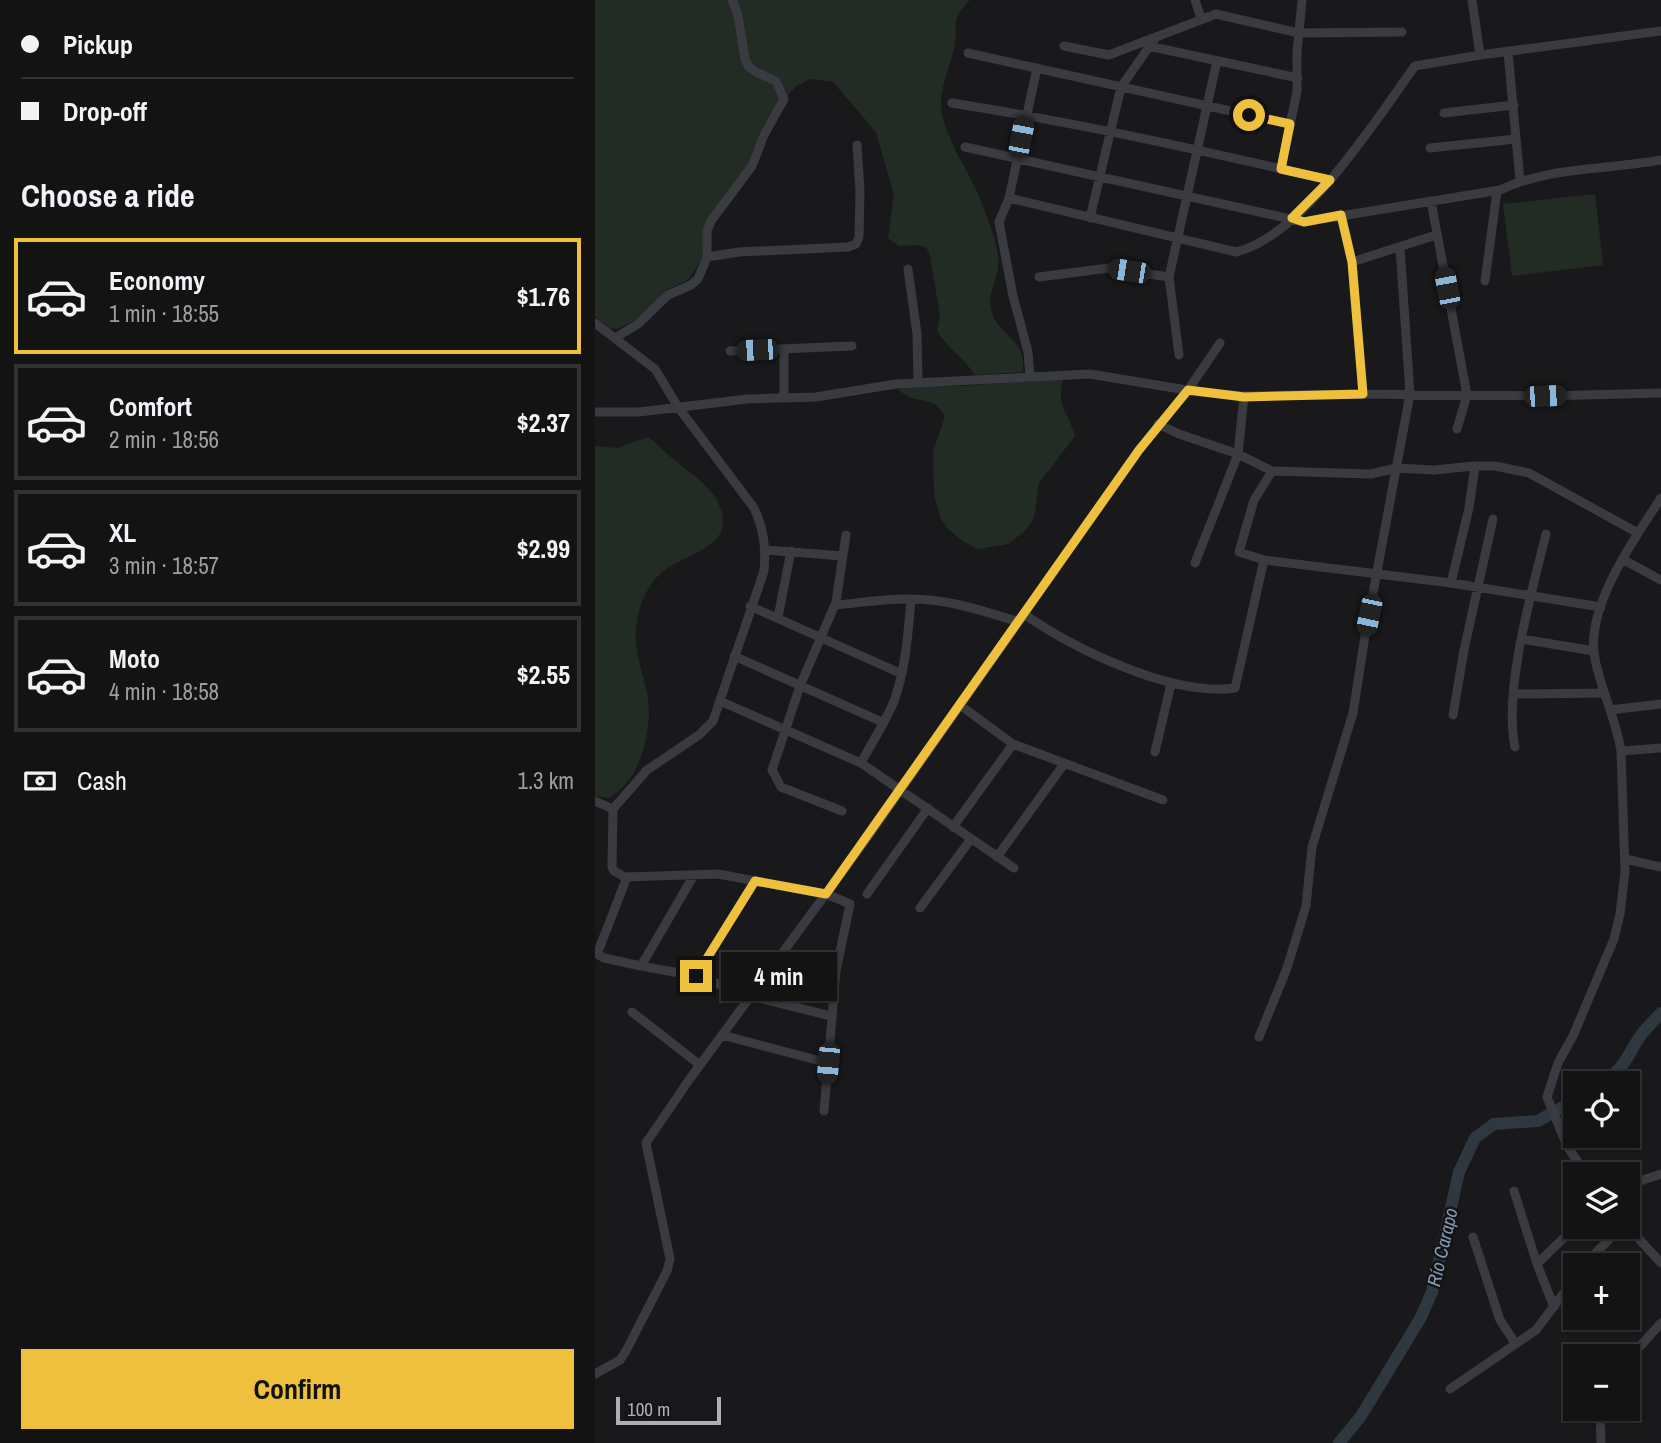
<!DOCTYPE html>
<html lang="en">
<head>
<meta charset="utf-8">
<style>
  :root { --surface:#131314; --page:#1c1c1d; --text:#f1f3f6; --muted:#9d9ea0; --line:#323234; --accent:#eec03e }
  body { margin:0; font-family:"Archivo Narrow",sans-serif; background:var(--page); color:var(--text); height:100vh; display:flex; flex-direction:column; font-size:26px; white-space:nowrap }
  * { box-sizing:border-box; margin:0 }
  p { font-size:23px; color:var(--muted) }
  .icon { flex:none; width:38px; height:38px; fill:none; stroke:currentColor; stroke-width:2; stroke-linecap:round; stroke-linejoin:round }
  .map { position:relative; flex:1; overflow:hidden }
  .drawer { display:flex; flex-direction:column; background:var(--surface); width:595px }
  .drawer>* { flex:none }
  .guide { display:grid; align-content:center; height:154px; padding:0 21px; background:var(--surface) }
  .tools { position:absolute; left:968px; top:1071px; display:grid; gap:14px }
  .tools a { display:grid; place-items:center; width:77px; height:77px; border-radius:0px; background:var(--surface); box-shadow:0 2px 5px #0004,0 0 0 2px var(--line); font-size:35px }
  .scale { position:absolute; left:21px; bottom:18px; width:105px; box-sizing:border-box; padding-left:7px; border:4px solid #acafba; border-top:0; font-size:19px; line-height:24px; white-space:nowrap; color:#acafba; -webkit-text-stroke:5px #141416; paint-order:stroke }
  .end { position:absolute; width:32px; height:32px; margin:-16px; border:9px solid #eec03e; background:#111; box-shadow:0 0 0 4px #111 }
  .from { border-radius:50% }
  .bubble { position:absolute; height:49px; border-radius:0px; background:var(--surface); box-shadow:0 2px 5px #0004,0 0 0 2px var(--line); font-size:23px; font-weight:700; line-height:49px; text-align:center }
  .car { position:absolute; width:21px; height:42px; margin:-21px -10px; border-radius:9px; box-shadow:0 0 5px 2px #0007; background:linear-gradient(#222 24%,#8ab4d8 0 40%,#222 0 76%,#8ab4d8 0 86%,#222 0) }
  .guide b { display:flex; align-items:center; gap:24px; height:66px; font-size:26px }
  .guide b+b { border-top:2px solid var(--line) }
  .guide i { width:18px; height:18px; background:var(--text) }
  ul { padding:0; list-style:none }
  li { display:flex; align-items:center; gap:21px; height:116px; margin:0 14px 10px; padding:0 7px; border:4px solid var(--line); border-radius:0px }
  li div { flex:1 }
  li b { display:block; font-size:26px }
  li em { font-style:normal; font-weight:700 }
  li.current { border-color:var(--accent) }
  li>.icon { width:63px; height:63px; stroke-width:1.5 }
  h2 { padding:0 21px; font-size:32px; line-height:84px }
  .pay { display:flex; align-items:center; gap:18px; height:77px; padding:0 21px; font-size:26px }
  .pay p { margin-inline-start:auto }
  .primary-button { display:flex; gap:14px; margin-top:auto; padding:14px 21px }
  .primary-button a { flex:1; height:80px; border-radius:0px; background:var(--accent); color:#111; font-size:28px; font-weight:700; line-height:80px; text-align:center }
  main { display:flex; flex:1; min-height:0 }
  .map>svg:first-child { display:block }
  .green { fill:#232b25 }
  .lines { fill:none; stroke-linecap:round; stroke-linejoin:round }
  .river { stroke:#2f373f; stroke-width:12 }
  .minor { stroke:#3a3b40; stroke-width:9 }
  .route { stroke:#eec03e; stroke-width:9 }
  .labels { text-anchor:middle; stroke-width:5; stroke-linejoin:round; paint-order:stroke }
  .water-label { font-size:19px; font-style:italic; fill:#849ab4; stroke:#141416 }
</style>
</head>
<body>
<main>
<section class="drawer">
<div class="guide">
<b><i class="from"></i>Pickup</b>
<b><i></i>Drop-off</b>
</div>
<h2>Choose a ride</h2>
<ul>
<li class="current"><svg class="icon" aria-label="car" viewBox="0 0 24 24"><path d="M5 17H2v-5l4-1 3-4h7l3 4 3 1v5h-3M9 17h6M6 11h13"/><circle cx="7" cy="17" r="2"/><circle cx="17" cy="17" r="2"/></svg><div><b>Economy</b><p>1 min · 18:55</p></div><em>$1.76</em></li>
<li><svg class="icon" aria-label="car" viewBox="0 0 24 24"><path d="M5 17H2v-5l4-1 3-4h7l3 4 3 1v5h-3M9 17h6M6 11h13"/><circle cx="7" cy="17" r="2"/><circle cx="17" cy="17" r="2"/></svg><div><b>Comfort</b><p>2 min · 18:56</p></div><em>$2.37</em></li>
<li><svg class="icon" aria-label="car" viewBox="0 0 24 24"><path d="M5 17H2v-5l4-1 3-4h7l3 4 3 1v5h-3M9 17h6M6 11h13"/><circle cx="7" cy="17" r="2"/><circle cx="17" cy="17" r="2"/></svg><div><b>XL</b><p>3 min · 18:57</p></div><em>$2.99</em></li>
<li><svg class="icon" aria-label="car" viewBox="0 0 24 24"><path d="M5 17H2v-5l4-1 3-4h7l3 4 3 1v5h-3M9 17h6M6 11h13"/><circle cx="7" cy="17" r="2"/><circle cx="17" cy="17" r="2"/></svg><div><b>Moto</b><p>4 min · 18:58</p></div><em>$2.55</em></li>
</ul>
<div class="pay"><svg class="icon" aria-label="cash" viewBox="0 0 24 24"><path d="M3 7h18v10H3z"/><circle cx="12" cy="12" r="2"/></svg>Cash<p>1.3 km</p></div>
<div class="primary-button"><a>Confirm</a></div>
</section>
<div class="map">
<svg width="1066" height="1443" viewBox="0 0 1066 1443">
  <rect width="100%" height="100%" fill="#19191b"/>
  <!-- green -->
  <path class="green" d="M 0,0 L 375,0 C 351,24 366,27 358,53 C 354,68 347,85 346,100 C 345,132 371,166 383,194 C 391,213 400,235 403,255 C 407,276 390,292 397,313 C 404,336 432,339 428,372 L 380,375 C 369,358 353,349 342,331 L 345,316 L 335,255 L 331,247 L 323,245 L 304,246 L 293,238 L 299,195 L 281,132 L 238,82 L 215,79 L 201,86 L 174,116 L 165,132 L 155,163 L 114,219 L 106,260 L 96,276 L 91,281 L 73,289 L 42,319 L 23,329 L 15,328 L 0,317 Z
    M 1000,194 L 1008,265 L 917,276 L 908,204 Z
    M 468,379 C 461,409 473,410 480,436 L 444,483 L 439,518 L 430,531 L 413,544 L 383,549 L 366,540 L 352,528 L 345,517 L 339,495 L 338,452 L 350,416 C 334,390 319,409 302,387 L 367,386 Z
    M 53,437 C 62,443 68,451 77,458 C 98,476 127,491 128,522 C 129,549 82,558 65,574 C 53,585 44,604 42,621 C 36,656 53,678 54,710 C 54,741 43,782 14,798 L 0,796 L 0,446 L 23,448 Z"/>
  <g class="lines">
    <!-- river -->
    <path class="river" d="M 1006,1083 C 1033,1066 1030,1058 1046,1035 C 1052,1027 1060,1020 1066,1013
      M 744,1443 L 766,1416 L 825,1319 L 837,1292 L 864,1172 L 880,1138 L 899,1124 L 943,1121 L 980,1100"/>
    <!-- minor -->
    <path class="minor" d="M 600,0 L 606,18
      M 877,0 L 885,55
      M 469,46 L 514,55 L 558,38
      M 553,46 L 703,78
      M 373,53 L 695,124
      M 357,103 C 484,123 609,151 735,180
      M 849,113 L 919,105
      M 921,139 L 925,180
      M 370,147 L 709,222 L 905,190 C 955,166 1013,170 1066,160
      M 835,148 L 921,139 L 913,52
      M 686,169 L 702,91 L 702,53 L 707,0
      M 414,198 L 641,252 C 708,236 780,121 820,66 L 885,55 L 1066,31
      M 836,201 L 872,395 L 862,429
      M 746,215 L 757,262 L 768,394
      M 495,218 L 526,87 L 561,37 L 621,14 L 704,33 L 807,32
      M 112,257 L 144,252 L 253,247 L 261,244 L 264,237 L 265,190 L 262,145
      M 757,262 L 841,235
      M 313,269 L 322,334 L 323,383
      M 444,277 L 514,268 L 574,277
      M 890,281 L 902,191
      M 0,323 L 60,369 L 83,407 L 159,508 C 169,530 171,547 169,571 L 118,721 L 104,735 L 52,770 L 18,809 L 17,867 L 19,871 L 30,877 L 123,874 L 231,894 L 255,904 L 241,971 L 229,1111
      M 20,338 L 43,324 L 73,295 L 96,285 L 103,279 L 112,257 L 112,231 L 116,221 L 157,166 L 169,135 L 189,99 L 181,81 L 163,73 L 154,67 L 150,59 L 143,15 L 137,0
      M 189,349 L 189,398
      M 135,351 L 257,346
      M 584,355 L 574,277 L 622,61
      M 435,376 L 433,352 L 418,296 L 404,222 L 414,198 L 442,68
      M 0,412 L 44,412 L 152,399 L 221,397 L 301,384 L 495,374 L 604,392 L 649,396 L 766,394 L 950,396 L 1066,393
      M 563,424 L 584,434 L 643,454 L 677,471 L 776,474 L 801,468 L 839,470 L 879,466 L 900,466 L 934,473 L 1043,533
      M 677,471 L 659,500 L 644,552 L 669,560 L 856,583 L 1006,607
      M 171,550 L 248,556
      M 1027,559 L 1066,580
      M 600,563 L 643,454 L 649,396
      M 856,583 L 874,508 L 880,466
      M 240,605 C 265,603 291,598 316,599 C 354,599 388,611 424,622
      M 155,606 L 307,674
      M 429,614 C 479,649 578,697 640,688 L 669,560
      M 183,617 L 196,551
      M 927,639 L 999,651
      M 139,656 L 287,722
      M 919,694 L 1008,693
      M 125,701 L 266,763 L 419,868
      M 365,705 L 418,744 L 568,800
      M 1015,710 L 1066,704
      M 858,715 L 869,650 L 898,519
      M 920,747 C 908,691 937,591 951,534
      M 1026,751 L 1066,748
      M 560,752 L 576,684
      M 266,763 C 276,744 292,719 299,701 C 311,668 313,633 316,599
      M 0,801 L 18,809
      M 247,811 L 186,787 L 177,770 L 205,686 L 241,602 L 251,535
      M 358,827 L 418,744
      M 402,857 L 469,764
      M 1030,859 L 1066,867
      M 32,877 L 2,954 L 9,958 L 46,966 L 101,976 L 156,996 L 236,1016
      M 272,894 L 333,808
      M 325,908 L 376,839
      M 46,966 L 99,875
      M 101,976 L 160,881
      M 37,1012 L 105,1065
      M 127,1035 L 233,1063
      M 664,1037 L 692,968 L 711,906 L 717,847 L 758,713 L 770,636 L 815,394 L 805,248
      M 991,1174 L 972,1146 L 952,1097 L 963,1063 L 978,1036 L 1019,939 L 1025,914 L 1030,872 L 1026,751 C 1021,719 1006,690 1000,659 C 989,608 1040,538 1066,498
      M 1032,1189 L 1045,1181 L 1066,1174
      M 919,1191 L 942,1264 L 959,1307
      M 1032,1226 L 1066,1263
      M 878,1237 L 905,1320 L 920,1343
      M 942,1264 L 980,1227
      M 989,1265 L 1026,1227
      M 1032,1361 L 1066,1323
      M 0,1374 L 25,1360 L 31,1351 L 72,1271 L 75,1259 L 51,1143 L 94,1080 L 277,831 L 544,450 L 593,390 L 625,343
      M 855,1389 L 941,1330 L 980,1278
      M 1005,1409 L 1006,1443"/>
  </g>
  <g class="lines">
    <!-- route -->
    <path class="route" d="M 101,976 L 160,881 L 231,894 L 544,450 L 593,390 L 649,397 L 768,394 L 757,262 L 746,215 L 709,222 L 697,218 L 735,180 L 686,169 L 695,124 L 654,115"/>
  </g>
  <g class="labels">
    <!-- water labels -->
    <g class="water-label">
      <text transform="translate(847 1247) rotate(-77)" y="7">Río Carapo</text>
    </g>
  </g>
</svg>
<div class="tools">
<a><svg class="icon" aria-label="locate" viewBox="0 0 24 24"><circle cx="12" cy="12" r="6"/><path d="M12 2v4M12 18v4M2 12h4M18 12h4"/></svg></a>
<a><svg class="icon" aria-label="layers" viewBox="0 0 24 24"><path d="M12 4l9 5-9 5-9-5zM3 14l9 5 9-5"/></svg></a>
<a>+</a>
<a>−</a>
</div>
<div class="scale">100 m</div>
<i class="end from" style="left:654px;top:115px"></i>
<i class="end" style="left:101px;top:976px"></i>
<div class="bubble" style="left:126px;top:952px;width:116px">4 min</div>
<i class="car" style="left:426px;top:137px;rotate:11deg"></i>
<i class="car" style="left:534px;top:271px;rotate:279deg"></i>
<i class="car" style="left:852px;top:288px;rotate:349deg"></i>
<i class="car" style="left:162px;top:350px;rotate:268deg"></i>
<i class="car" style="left:950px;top:396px;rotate:88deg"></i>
<i class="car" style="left:774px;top:615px;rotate:192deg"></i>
<i class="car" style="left:233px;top:1063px;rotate:185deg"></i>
</div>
</main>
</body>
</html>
